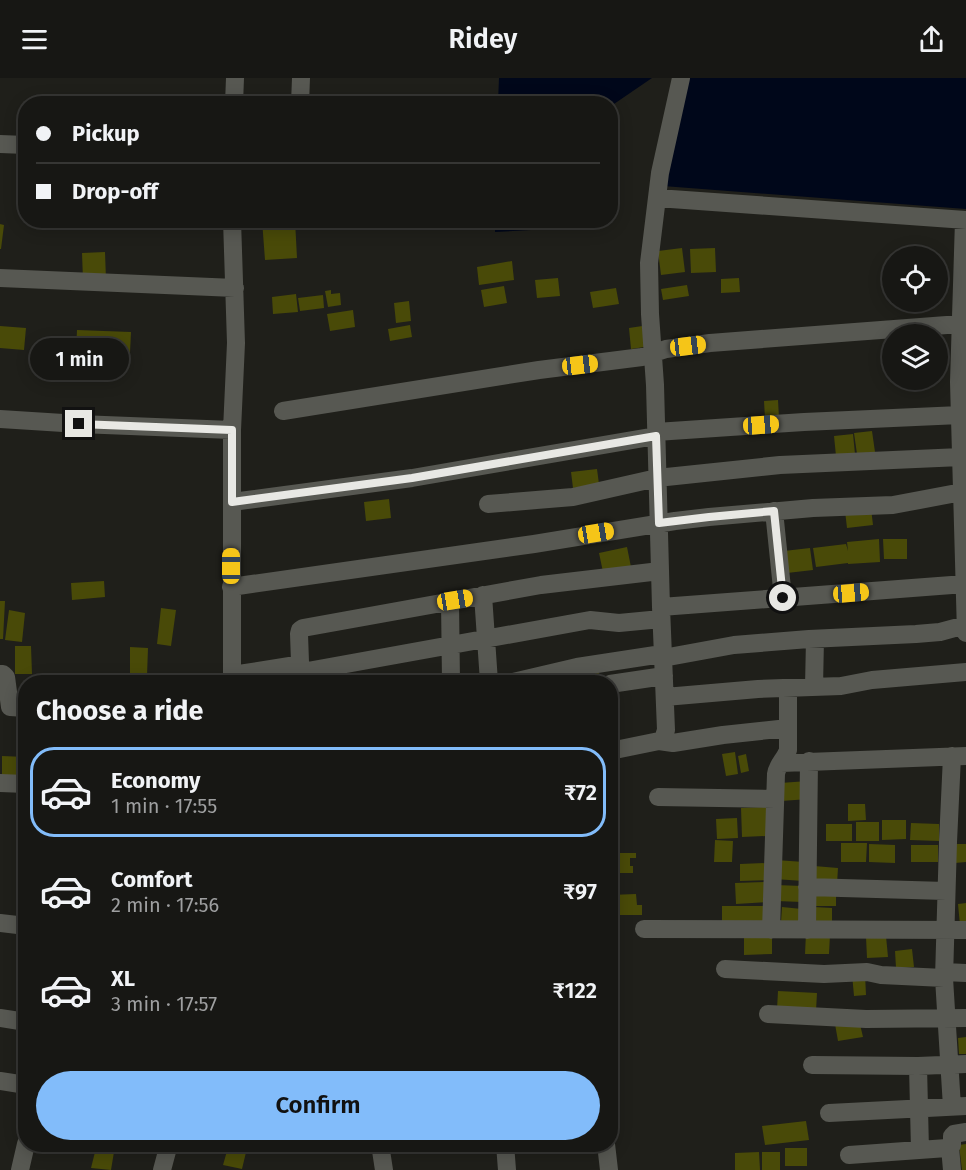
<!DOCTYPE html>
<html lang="en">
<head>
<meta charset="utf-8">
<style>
  :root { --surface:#171714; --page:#20201d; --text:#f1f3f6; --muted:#9e9fa0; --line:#363634; --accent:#82bcfa }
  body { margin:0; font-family:"Fira Sans",sans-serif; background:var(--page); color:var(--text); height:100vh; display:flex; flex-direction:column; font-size:22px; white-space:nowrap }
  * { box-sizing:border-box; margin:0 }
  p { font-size:20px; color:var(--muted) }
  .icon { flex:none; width:33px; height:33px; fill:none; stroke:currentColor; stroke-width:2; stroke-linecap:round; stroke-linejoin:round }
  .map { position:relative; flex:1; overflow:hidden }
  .side { position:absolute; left:18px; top:597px; width:600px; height:477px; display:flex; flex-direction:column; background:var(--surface); border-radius:24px; box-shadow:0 3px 15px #0003,0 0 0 2px var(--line) }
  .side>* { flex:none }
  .guide { position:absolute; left:18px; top:18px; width:600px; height:132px; border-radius:24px; box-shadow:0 3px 15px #0003,0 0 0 2px var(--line); display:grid; align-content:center; height:132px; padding:0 18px; background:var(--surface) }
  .tools { position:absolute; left:882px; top:168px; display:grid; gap:12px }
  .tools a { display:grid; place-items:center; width:66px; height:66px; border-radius:50%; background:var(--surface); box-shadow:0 3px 15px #0003,0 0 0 2px var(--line); font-size:30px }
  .end { position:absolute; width:27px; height:27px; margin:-14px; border:8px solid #e8e8e4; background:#111; box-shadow:0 0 0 3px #111 }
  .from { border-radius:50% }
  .bubble { position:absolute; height:42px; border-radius:21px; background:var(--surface); box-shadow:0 3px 15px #0003,0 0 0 2px var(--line); font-size:20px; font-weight:600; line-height:42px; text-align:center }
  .car { position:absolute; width:18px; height:36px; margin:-18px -9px; border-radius:8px; box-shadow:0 0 4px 2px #0007; background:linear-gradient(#f5c518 24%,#345 0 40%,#f5c518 0 76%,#345 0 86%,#f5c518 0) }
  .guide b { display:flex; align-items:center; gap:21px; height:57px; font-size:22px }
  .guide b+b { border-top:2px solid var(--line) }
  .guide i { width:15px; height:15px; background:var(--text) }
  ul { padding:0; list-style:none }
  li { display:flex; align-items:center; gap:18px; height:90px; margin:0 12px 9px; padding:0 6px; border:3px solid transparent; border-radius:24px }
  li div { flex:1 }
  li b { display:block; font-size:22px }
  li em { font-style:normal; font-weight:600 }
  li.selected { border-color:var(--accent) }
  li>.icon { width:54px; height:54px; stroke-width:1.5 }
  h2 { padding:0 18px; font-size:27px; line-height:72px }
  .button { display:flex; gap:12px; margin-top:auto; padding:12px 18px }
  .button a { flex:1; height:69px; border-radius:36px; background:var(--accent); color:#111; font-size:24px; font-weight:600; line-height:69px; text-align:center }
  header { display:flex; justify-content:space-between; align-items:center; height:78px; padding:0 18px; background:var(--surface); font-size:27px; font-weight:600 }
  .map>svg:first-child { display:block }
  .water { fill:#00071a }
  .building { fill:#494a08 }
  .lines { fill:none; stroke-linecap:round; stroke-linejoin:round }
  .street { stroke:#575852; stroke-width:18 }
  .route { stroke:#e8e8e4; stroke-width:8 }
</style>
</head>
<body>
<header><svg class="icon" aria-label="menu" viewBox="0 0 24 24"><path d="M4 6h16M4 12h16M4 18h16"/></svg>Ridey<svg class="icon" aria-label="share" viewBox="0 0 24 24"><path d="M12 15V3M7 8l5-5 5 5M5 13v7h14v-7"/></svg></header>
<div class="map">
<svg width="966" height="1092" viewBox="0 0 966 1092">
  <rect width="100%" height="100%" fill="#1f1f1a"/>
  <!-- water -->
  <path class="water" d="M 499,0 L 652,0 L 611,28 L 610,26 L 498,25 Z
    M 683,0 L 966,0 L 966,131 L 663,108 Z
    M 495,143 L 495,142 L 570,143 L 569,150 L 495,154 Z"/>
  <!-- building -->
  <path class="building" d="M 262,142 L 295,142 L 297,180 L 265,182 Z
    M 0,146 L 4,147 L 1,171 L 0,171 Z
    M 682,170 L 685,194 L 661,197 L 658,173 Z
    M 715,170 L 716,194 L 691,195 L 690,171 Z
    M 105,174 L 106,201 L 83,202 L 82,175 Z
    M 512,183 L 514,202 L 479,207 L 477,189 Z
    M 558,200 L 560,218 L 537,220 L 535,202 Z
    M 739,200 L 740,214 L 721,215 L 721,201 Z
    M 687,207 L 689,218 L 663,222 L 661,211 Z
    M 504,208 L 507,225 L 484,229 L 481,212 Z
    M 616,210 L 619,226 L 593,230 L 590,214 Z
    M 331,212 L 331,216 L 340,215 L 341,227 L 328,229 L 325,213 Z
    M 296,216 L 298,234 L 273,236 L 272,219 Z
    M 323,217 L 324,230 L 300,233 L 298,220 Z
    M 409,223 L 411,243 L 396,245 L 394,225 Z
    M 353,232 L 355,249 L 330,253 L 327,236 Z
    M 410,247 L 412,259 L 390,263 L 388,251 Z
    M 649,247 L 651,268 L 631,271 L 629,250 Z
    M 0,248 L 26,250 L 24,272 L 0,270 Z
    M 77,252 L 131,254 L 130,275 L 76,273 Z
    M 778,322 L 779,340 L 765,341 L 764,323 Z
    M 872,353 L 875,374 L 857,376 L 854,355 Z
    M 853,356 L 855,376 L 836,378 L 834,358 Z
    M 597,391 L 599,406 L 573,410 L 571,394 Z
    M 389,421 L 391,440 L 366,443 L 364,424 Z
    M 871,430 L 873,447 L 847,450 L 845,433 Z
    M 879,461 L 880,484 L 848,486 L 848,485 L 816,489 L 813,470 L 846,466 L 848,473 L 847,464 Z
    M 883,461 L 907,461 L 907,481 L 884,481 Z
    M 627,469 L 631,489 L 603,494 L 599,475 Z
    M 810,470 L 813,492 L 787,495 L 784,473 Z
    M 104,503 L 105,519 L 72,522 L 71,505 Z
    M 0,523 L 5,523 L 3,561 L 0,561 Z
    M 161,530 L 176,532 L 171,568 L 157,566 Z
    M 9,532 L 25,535 L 22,564 L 5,562 Z
    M 15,568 L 31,568 L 32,596 L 15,596 Z
    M 130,569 L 148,570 L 147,598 L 130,598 Z
    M 598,588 L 600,604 L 585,604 L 583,590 Z
    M 735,674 L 738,696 L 726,698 L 722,676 Z
    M 746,676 L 749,693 L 741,695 L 738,678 Z
    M 2,678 L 26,679 L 26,698 L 2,697 Z
    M 808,703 L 809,721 L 781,723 L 780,705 Z
    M 848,726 L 865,726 L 866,742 L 848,743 Z
    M 766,729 L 767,758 L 742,759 L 741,730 Z
    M 737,740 L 738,760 L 717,761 L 716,741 Z
    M 882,742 L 906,742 L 906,761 L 882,762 Z
    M 856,744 L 879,744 L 879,763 L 856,763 Z
    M 911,745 L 939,746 L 939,763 L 910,762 Z
    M 826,746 L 852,746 L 852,763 L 826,763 Z
    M 715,762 L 733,763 L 732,784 L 714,784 Z
    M 841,765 L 867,765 L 866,784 L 841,784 Z
    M 869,766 L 895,767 L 895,785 L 869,784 Z
    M 954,766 L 966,766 L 966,784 L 955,785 Z
    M 911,767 L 938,767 L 938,784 L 911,784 Z
    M 612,775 L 636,775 L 636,780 L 630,780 L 630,788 L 633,788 L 633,795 L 612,795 Z
    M 776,782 L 804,784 L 803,803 L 775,801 Z
    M 767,785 L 768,802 L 740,803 L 740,786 Z
    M 814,788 L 838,790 L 837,806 L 813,804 Z
    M 765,804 L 766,824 L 736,826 L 735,805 Z
    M 776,807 L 802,808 L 802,824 L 776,823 Z
    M 811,810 L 836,810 L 836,828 L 811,828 Z
    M 636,816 L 637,827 L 642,827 L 642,837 L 610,837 L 610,817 Z
    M 966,825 L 966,846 L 960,847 L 958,826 Z
    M 722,828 L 766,828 L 766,848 L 722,848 Z
    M 782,829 L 802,831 L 801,846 L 781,844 Z
    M 814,829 L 832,830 L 832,849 L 813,848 Z
    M 806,855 L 830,857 L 829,876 L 805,876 Z
    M 744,858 L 772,858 L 772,876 L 744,877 Z
    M 886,858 L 888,879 L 867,880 L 866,859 Z
    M 912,871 L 914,889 L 896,890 L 895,873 Z
    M 852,896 L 865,896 L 866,917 L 854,918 Z
    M 778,913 L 817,915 L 816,933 L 777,931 Z
    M 859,942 L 863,959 L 838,963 L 835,946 Z
    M 966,959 L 966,976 L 959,976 L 958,960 Z
    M 806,1043 L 809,1062 L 765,1067 L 762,1048 Z
    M 229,1066 L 248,1066 L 242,1091 L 223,1087 Z
    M 966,1066 L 966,1092 L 962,1092 L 959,1067 Z
    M 96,1070 L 114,1074 L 111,1092 L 91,1090 Z
    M 785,1070 L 807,1070 L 807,1088 L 785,1088 Z
    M 759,1074 L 760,1092 L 735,1092 L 735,1075 Z
    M 762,1074 L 780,1074 L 780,1092 L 762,1092 Z"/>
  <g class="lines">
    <!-- street -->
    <path class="street" d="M 234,26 L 235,0
      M 300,26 L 301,0
      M 0,66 L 26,67
      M 657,120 L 966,142
      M 964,142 L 959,304 L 966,555
      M 0,200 L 235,210
      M 283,333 L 539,292 L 642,279 L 666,271 L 710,265 L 960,246
      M 0,341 L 79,346 L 232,352
      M 656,354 L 804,344 L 960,337
      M 232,424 L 412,400 L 656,358
      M 488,426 L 573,419 L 657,400 L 780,387 L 961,379
      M 774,433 L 783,520
      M 231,509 L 534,466 L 675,443 L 709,439 L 813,430 L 893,427 L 962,414
      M 483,517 L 489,604
      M 450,523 L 451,604
      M 661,529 L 965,506
      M 663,580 L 734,567 L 809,561 L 916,556 L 940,554 L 966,547
      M 302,594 L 590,542 L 619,545 L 661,541
      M 0,596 L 3,596 L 6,599 L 10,629 L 26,630
      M 232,597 L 296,587 L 300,584
      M 232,604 L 232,352 L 236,265 L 232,142
      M 305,604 L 300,584 L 299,556 L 300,552 L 303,550 L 541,507 L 660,493
      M 513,604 L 577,589 L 662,576
      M 610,606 L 664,598
      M 814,609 L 815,561
      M 665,619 L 758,611 L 841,608 L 872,602 L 966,594
      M 659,663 L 673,665 L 723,657 L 788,650
      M 610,673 L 659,663 L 663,661 L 666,652 L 661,529 L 655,307 L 650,236 L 649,185 L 660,95 L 681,0
      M 781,685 L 966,678
      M 0,705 L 26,706
      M 658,719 L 775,721
      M 807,809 L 946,813
      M 0,845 L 26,848
      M 644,851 L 966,852
      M 771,852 L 776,696 C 777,687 785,681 788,672 L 788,610
      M 807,852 L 809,683
      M 725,891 L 824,896 L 867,894 L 881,897 L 944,900
      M 944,894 L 966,895
      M 768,936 L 866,941 L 966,940
      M 0,940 L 26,944
      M 812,987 L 918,988 L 966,986
      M 918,988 L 920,1072
      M 0,1003 L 26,1007
      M 952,1029 L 944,900 L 948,764 L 952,678
      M 829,1035 L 966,1028
      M 380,1066 L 384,1092
      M 505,1066 L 507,1092
      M 606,1066 L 609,1092
      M 950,1069 L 952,1092
      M 849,1077 L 947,1070 L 952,1067 L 952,1058 L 954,1056 L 966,1054
      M 20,1092 L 26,1066
      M 162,1092 L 169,1066"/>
  </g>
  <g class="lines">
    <!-- route -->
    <path class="route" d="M 79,346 L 232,352 L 232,424 L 412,400 L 656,358 L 659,445 L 709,439 L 774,433 L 783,520"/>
  </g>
</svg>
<div class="tools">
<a><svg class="icon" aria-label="locate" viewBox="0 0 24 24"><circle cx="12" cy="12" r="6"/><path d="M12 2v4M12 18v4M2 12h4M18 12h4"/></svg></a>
<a><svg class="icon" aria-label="layers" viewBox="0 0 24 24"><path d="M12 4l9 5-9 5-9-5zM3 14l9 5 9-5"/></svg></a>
</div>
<i class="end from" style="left:783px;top:520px"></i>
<i class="end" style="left:79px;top:346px"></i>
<div class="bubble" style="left:30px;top:260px;width:99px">1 min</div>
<i class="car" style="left:688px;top:268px;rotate:83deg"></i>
<i class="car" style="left:580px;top:287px;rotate:83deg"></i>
<i class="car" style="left:761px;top:347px;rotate:86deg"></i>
<i class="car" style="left:596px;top:455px;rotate:81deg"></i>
<i class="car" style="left:231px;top:488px;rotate:0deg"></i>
<i class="car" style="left:851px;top:515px;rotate:85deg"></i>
<i class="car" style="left:455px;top:522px;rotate:81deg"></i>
<div class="guide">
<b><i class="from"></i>Pickup</b>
<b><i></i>Drop-off</b>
</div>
<section class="side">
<h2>Choose a ride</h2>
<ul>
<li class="selected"><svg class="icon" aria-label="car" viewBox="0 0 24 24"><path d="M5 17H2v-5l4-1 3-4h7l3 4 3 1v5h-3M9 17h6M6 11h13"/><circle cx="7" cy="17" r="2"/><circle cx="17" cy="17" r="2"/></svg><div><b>Economy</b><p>1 min · 17:55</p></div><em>₹72</em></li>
<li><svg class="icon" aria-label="car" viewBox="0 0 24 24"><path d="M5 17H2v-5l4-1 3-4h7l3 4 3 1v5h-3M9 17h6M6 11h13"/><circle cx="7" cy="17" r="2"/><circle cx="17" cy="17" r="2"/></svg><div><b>Comfort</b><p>2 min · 17:56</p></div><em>₹97</em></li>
<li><svg class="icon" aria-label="car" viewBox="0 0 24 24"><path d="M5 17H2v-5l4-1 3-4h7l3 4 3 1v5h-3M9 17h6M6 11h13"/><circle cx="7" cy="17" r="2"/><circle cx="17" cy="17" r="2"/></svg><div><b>XL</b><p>3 min · 17:57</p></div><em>₹122</em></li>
</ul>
<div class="button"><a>Confirm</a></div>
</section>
</div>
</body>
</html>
